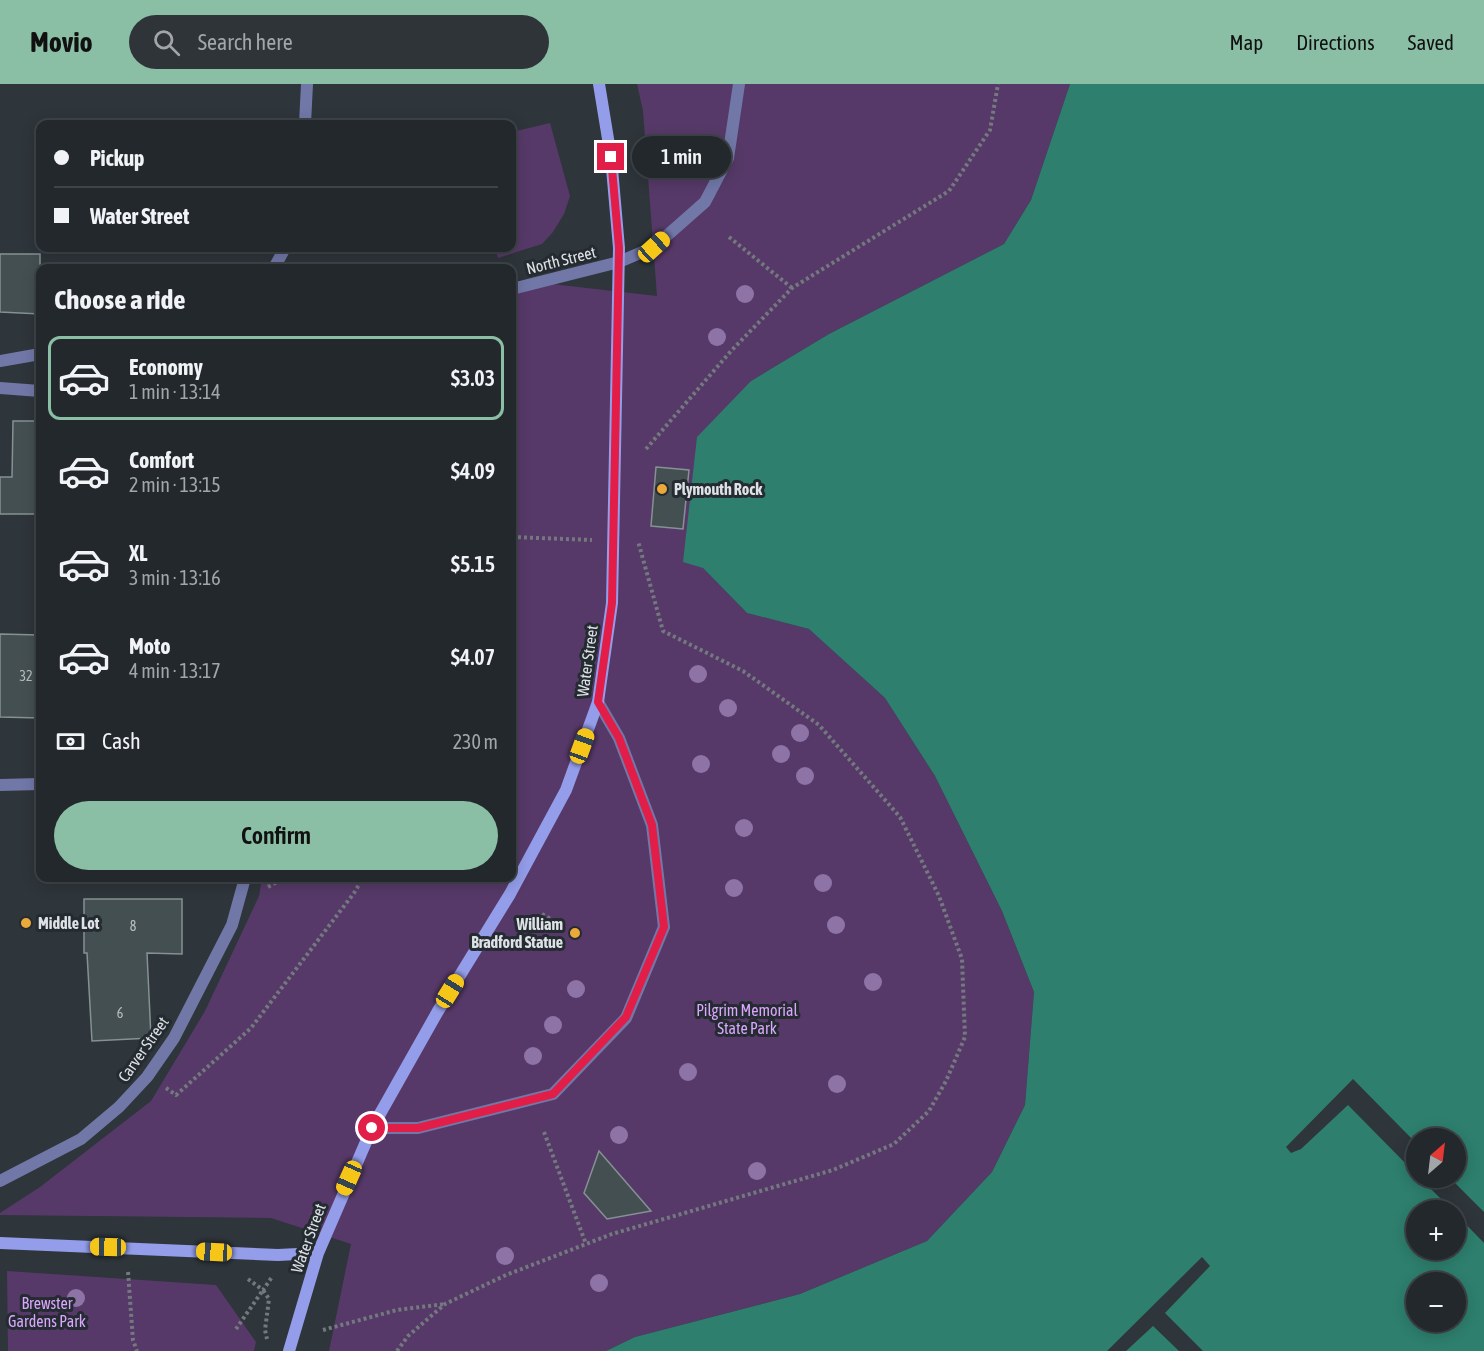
<!DOCTYPE html>
<html lang="en">
<head>
<meta charset="utf-8">
<style>
  :root { --surface:#22282c; --page:#2e3438; --text:#f1f3f6; --muted:#a2a6a9; --line:#3f4448; --accent:#8abfa5 }
  body { margin:0; font-family:"Asap Condensed",sans-serif; background:var(--page); color:var(--text); height:100vh; display:flex; flex-direction:column; font-size:22px; white-space:nowrap }
  * { box-sizing:border-box; margin:0 }
  p { font-size:20px; color:var(--muted) }
  .icon { flex:none; width:33px; height:33px; fill:none; stroke:currentColor; stroke-width:2; stroke-linecap:round; stroke-linejoin:round }
  .map { position:relative; flex:1; overflow:hidden }
  .sheet { position:absolute; left:36px; top:180px; width:480px; height:618px; display:flex; flex-direction:column; background:var(--surface); border-radius:12px; box-shadow:0 3px 15px #0003,0 0 0 2px var(--line) }
  .sheet>* { flex:none }
  .hud { position:absolute; left:36px; top:36px; width:480px; height:132px; border-radius:12px; box-shadow:0 3px 15px #0003,0 0 0 2px var(--line); display:grid; align-content:center; height:132px; padding:0 18px; background:var(--surface) }
  .needle { width:39px; rotate:28deg }
  .tools { position:absolute; left:1406px; top:1044px; display:grid; gap:12px }
  .tools a { display:grid; place-items:center; width:60px; height:60px; border-radius:50%; background:var(--surface); box-shadow:0 3px 15px #0003,0 0 0 2px var(--line); font-size:30px }
  .end { position:absolute; width:27px; height:27px; margin:-14px; border:8px solid #e11d48; background:#fff; box-shadow:0 0 0 3px #fff }
  .from { border-radius:50% }
  .bubble { position:absolute; height:42px; border-radius:21px; background:var(--surface); box-shadow:0 3px 15px #0003,0 0 0 2px var(--line); font-size:20px; font-weight:600; line-height:42px; text-align:center }
  .car { position:absolute; width:18px; height:36px; margin:-18px -9px; border-radius:8px; box-shadow:0 0 4px 2px #0007; background:linear-gradient(#f5c518 24%,#345 0 40%,#f5c518 0 76%,#345 0 86%,#f5c518 0) }
  .hud b { display:flex; align-items:center; gap:21px; height:57px; font-size:22px }
  .hud b+b { border-top:2px solid var(--line) }
  .hud i { width:15px; height:15px; background:var(--text) }
  ul { padding:0; list-style:none }
  li { display:flex; align-items:center; gap:18px; height:84px; margin:0 12px 9px; padding:0 6px; border:3px solid transparent; border-radius:12px }
  li div { flex:1 }
  li b { display:block; font-size:22px }
  li em { font-style:normal; font-weight:600 }
  li.current { border-color:var(--accent) }
  li>.icon { width:54px; height:54px; stroke-width:1.5 }
  h2 { padding:0 18px; font-size:27px; line-height:72px }
  .pay { display:flex; align-items:center; gap:15px; height:66px; padding:0 18px; font-size:22px }
  .pay p { margin-inline-start:auto }
  .cta { display:flex; gap:12px; margin-top:auto; padding:12px 18px }
  .cta a { flex:1; height:69px; border-radius:36px; background:var(--accent); color:#111; font-size:24px; font-weight:600; line-height:69px; text-align:center }
  header { display:flex; align-items:center; gap:36px; box-sizing:border-box; height:84px; padding:0 30px; background:var(--accent); color:#111 }
  header strong { font-size:28px }
  nav { display:flex; gap:33px; margin-inline-start:auto; font-size:21px }
  .search { width:420px; height:54px; background:var(--page); display:flex; align-items:center; gap:15px; box-sizing:border-box; padding:0 21px; border-radius:33px; color:var(--muted); font-size:22px }
  .map>svg:first-child { display:block }
  .green { fill:#563968 }
  .water { fill:#2e7f6e; fill-rule:evenodd }
  .pier { fill:#2e353b }
  .building { fill:#444f51; stroke:#859194; stroke-width:1.5 }
  .lines { fill:none; stroke-linecap:round; stroke-linejoin:round }
  .path { stroke:#73797e; stroke-width:4; stroke-dasharray:3 3; stroke-linecap:butt }
  .service { stroke:#7178a8; stroke-width:12 }
  .minor { stroke:#7178a8; stroke-width:12 }
  .secondary { stroke:#939de9; stroke-width:12 }
  .tree { fill:#8d73a6 }
  .route { stroke:#e11d48; stroke-width:8 }
  .poi-dot { fill:#eca93a; stroke:#242b31; stroke-width:2 }
  .labels { text-anchor:middle; stroke-width:6; stroke-linejoin:round; paint-order:stroke }
  .number-label { font-size:14px; fill:#b8bdc1 }
  .street-label { font-size:16px; fill:#dee2e6; stroke:#242b31 }
  .poi-label { font-size:16px; font-weight:bold; fill:#dee2e6; stroke:#242b31; text-anchor:start }
  .park-label { font-size:16px; fill:#dba6fe; stroke:#242b31 }
</style>
</head>
<body>
<header>
<strong>Movio</strong>
<div class="search"><svg class="icon" aria-label="search" viewBox="0 0 24 24"><circle cx="10" cy="10" r="6"/><path d="M15 15l6 6"/></svg>Search here</div>
<nav><a>Map</a><a>Directions</a><a>Saved</a></nav>
</header>
<div class="map">
<svg width="1484" height="1267" viewBox="0 0 1484 1267">
  <rect width="100%" height="100%" fill="#2e353b"/>
  <!-- green -->
  <path class="green" d="M 637,0 L 1070,0 L 1031,116 L 1004,160 L 829,250 L 751,297 L 703,484 L 747,529 L 809,545 L 885,614 L 935,692 L 1002,827 L 1034,908 L 1025,1021 L 992,1088 L 927,1157 L 800,1210 L 635,1253 L 606,1267 L 329,1267 L 351,1160 L 271,1134 L 0,1131 L 0,1129 L 40,1103 L 151,1017 L 205,927 L 259,812 L 262,794 L 512,794 L 512,210 L 552,200 L 657,212 L 643,27 Z
    M 550,39 L 570,112 L 564,130 L 553,148 L 542,160 L 498,174 L 495,164 L 512,164 L 512,48 Z
    M 7,1187 L 216,1201 L 256,1258 L 254,1267 L 8,1267 Z"/>
  <!-- water -->
  <path class="water" d="M 1070,0 L 1484,0 L 1484,1267 L 606,1267 L 635,1253 L 800,1210 L 927,1157 L 992,1088 L 1025,1021 L 1034,908 L 1002,827 L 935,692 L 885,614 L 809,545 L 747,529 L 703,484 L 683,478 L 697,353 L 751,297 L 829,250 L 1004,160 L 1031,116 ZM 1416,1054 L 1455,1054 L 1455,1094 L 1416,1094 ZM 1416,1126 L 1455,1126 L 1455,1166 L 1416,1166 ZM 1416,1198 L 1455,1198 L 1455,1238 L 1416,1238 Z"/>
  <!-- pier -->
  <path class="pier" d="M 1353,995 L 1416,1059 L 1416,1090 L 1348,1021 L 1301,1065 L 1291,1069 L 1286,1063 Z
    M 1420,1094 L 1450,1094 L 1484,1128 L 1484,1159 L 1455,1129 L 1455,1126 L 1452,1126 Z
    M 1202,1173 L 1210,1182 L 1165,1229 L 1203,1267 L 1179,1267 L 1153,1242 L 1126,1267 L 1107,1267 Z"/>
  <!-- building -->
  <path class="building" d="M 0,170 L 40,170 L 40,230 L 0,228 Z
    M 13,337 L 40,337 L 40,430 L 0,430 L 0,393 L 12,393 Z
    M 656,383 L 689,386 L 683,445 L 651,442 Z
    M 0,550 L 40,551 L 40,634 L 0,633 Z
    M 84,815 L 182,815 L 182,870 L 147,869 L 151,954 L 92,957 L 87,869 L 84,869 Z
    M 599,1067 L 651,1127 L 607,1135 L 584,1109 Z"/>
  <g class="lines">
    <!-- path -->
    <path class="path" d="M 729,153 L 792,204
      M 646,365 L 731,267 L 792,204 L 949,107 L 990,46 L 998,0
      M 512,453 L 592,456
      M 268,803 L 284,794
      M 542,830 L 561,841
      M 166,1004 L 176,1011 L 251,944 L 354,809 L 363,794
      M 544,1048 L 586,1160
      M 128,1188 L 133,1256 L 137,1267
      M 248,1195 L 263,1206 L 272,1193
      M 236,1245 L 263,1206 L 269,1215 L 265,1246 L 267,1255
      M 323,1246 L 397,1226 L 445,1220
      M 397,1267 L 408,1252 L 445,1220 L 506,1191 L 612,1150 L 833,1086 L 894,1060 L 929,1027 L 946,997 L 965,953 L 962,875 L 939,812 L 900,733 L 819,641 L 743,587 L 663,547 L 638,457"/>
    <!-- service -->
    <path class="service" d="M 619,178 L 654,163 L 705,118 L 728,74 L 739,0
      M 372,1044 L 418,1044 L 553,1010 L 626,934 L 664,843 L 652,741 L 619,654 L 598,618"/>
    <!-- minor -->
    <path class="minor" d="M 305,40 L 307,0
      M 274,184 L 285,164
      M 512,205 L 619,178
      M 0,277 L 40,270
      M 0,304 L 40,307
      M 0,701 L 40,700
      M 0,1097 L 81,1055 L 119,1023 L 147,993 L 174,954 L 232,841 L 245,794"/>
    <!-- secondary -->
    <path class="secondary" d="M 0,1159 L 278,1171 L 318,1169
      M 289,1267 L 318,1169 L 372,1044 L 438,927 L 510,810 L 566,706 L 598,618 L 612,519 L 619,164 L 611,73 L 599,0"/>
  </g>
  <!-- trees -->
  <g class="tree">
    <circle cx="745" cy="210" r="9"/>
    <circle cx="717" cy="253" r="9"/>
    <circle cx="698" cy="590" r="9"/>
    <circle cx="728" cy="624" r="9"/>
    <circle cx="800" cy="649" r="9"/>
    <circle cx="781" cy="670" r="9"/>
    <circle cx="701" cy="680" r="9"/>
    <circle cx="805" cy="692" r="9"/>
    <circle cx="744" cy="744" r="9"/>
    <circle cx="823" cy="799" r="9"/>
    <circle cx="734" cy="804" r="9"/>
    <circle cx="836" cy="841" r="9"/>
    <circle cx="873" cy="898" r="9"/>
    <circle cx="576" cy="905" r="9"/>
    <circle cx="553" cy="941" r="9"/>
    <circle cx="533" cy="972" r="9"/>
    <circle cx="688" cy="988" r="9"/>
    <circle cx="837" cy="1000" r="9"/>
    <circle cx="619" cy="1051" r="9"/>
    <circle cx="757" cy="1087" r="9"/>
    <circle cx="505" cy="1172" r="9"/>
    <circle cx="599" cy="1199" r="9"/>
    <circle cx="76" cy="1214" r="9"/>
  </g>
  <g class="lines">
    <!-- route -->
    <path class="route" d="M 372,1044 L 418,1044 L 553,1010 L 626,933 L 664,843 L 652,741 L 619,654 L 598,618 L 612,519 L 619,164 L 611,73"/>
  </g>
  <!-- markers -->
  <g class="poi-dot">
    <circle cx="662" cy="405" r="6"/>
    <circle cx="26" cy="839" r="6"/>
    <circle cx="575" cy="849" r="6"/>
  </g>
  <g class="labels">
    <!-- number labels -->
    <g class="number-label">
      <text x="26" y="597">32</text>
      <text x="133" y="847">8</text>
      <text x="120" y="934">6</text>
    </g>
    <!-- street labels -->
    <g class="street-label">
      <text transform="translate(561 176) rotate(-14)" y="6">North Street</text>
      <text transform="translate(587 577) rotate(-82)" y="6">Water Street</text>
      <text transform="translate(143 965) rotate(-55)" y="6">Carver Street</text>
      <text transform="translate(308 1154) rotate(-70)" y="6">Water Street</text>
    </g>
    <!-- poi labels -->
    <g class="poi-label">
      <text x="674" y="411">Plymouth Rock</text>
      <text x="38" y="845">Middle Lot</text>
      <text x="563" y="846" text-anchor="end">William<tspan x="563" dy="18">Bradford Statue</tspan></text>
    </g>
    <!-- park labels -->
    <g class="park-label">
      <text x="747" y="932">Pilgrim Memorial<tspan x="747" dy="18">State Park</tspan></text>
      <text x="47" y="1225">Brewster<tspan x="47" dy="18">Gardens Park</tspan></text>
    </g>
  </g>
</svg>
<div class="tools">
<a><svg class="needle" viewBox="-14 -14 28 28"><path d="M0-13l5 13h-10z" fill="#e53935"/><path d="M0 13l5-13h-10z" fill="#a2a6a9"/></svg></a>
<a>+</a>
<a>−</a>
</div>
<i class="end from" style="left:372px;top:1044px"></i>
<i class="end" style="left:611px;top:73px"></i>
<div class="bubble" style="left:632px;top:52px;width:99px">1 min</div>
<i class="car" style="left:654px;top:163px;rotate:48deg"></i>
<i class="car" style="left:582px;top:662px;rotate:20deg"></i>
<i class="car" style="left:450px;top:907px;rotate:32deg"></i>
<i class="car" style="left:349px;top:1094px;rotate:204deg"></i>
<i class="car" style="left:108px;top:1163px;rotate:271deg"></i>
<i class="car" style="left:214px;top:1168px;rotate:273deg"></i>
<div class="hud">
<b><i class="from"></i>Pickup</b>
<b><i></i>Water Street</b>
</div>
<section class="sheet">
<h2>Choose a ride</h2>
<ul>
<li class="current"><svg class="icon" aria-label="car" viewBox="0 0 24 24"><path d="M5 17H2v-5l4-1 3-4h7l3 4 3 1v5h-3M9 17h6M6 11h13"/><circle cx="7" cy="17" r="2"/><circle cx="17" cy="17" r="2"/></svg><div><b>Economy</b><p>1 min · 13:14</p></div><em>$3.03</em></li>
<li><svg class="icon" aria-label="car" viewBox="0 0 24 24"><path d="M5 17H2v-5l4-1 3-4h7l3 4 3 1v5h-3M9 17h6M6 11h13"/><circle cx="7" cy="17" r="2"/><circle cx="17" cy="17" r="2"/></svg><div><b>Comfort</b><p>2 min · 13:15</p></div><em>$4.09</em></li>
<li><svg class="icon" aria-label="car" viewBox="0 0 24 24"><path d="M5 17H2v-5l4-1 3-4h7l3 4 3 1v5h-3M9 17h6M6 11h13"/><circle cx="7" cy="17" r="2"/><circle cx="17" cy="17" r="2"/></svg><div><b>XL</b><p>3 min · 13:16</p></div><em>$5.15</em></li>
<li><svg class="icon" aria-label="car" viewBox="0 0 24 24"><path d="M5 17H2v-5l4-1 3-4h7l3 4 3 1v5h-3M9 17h6M6 11h13"/><circle cx="7" cy="17" r="2"/><circle cx="17" cy="17" r="2"/></svg><div><b>Moto</b><p>4 min · 13:17</p></div><em>$4.07</em></li>
</ul>
<div class="pay"><svg class="icon" aria-label="cash" viewBox="0 0 24 24"><path d="M3 7h18v10H3z"/><circle cx="12" cy="12" r="2"/></svg>Cash<p>230 m</p></div>
<div class="cta"><a>Confirm</a></div>
</section>
</div>
</body>
</html>
